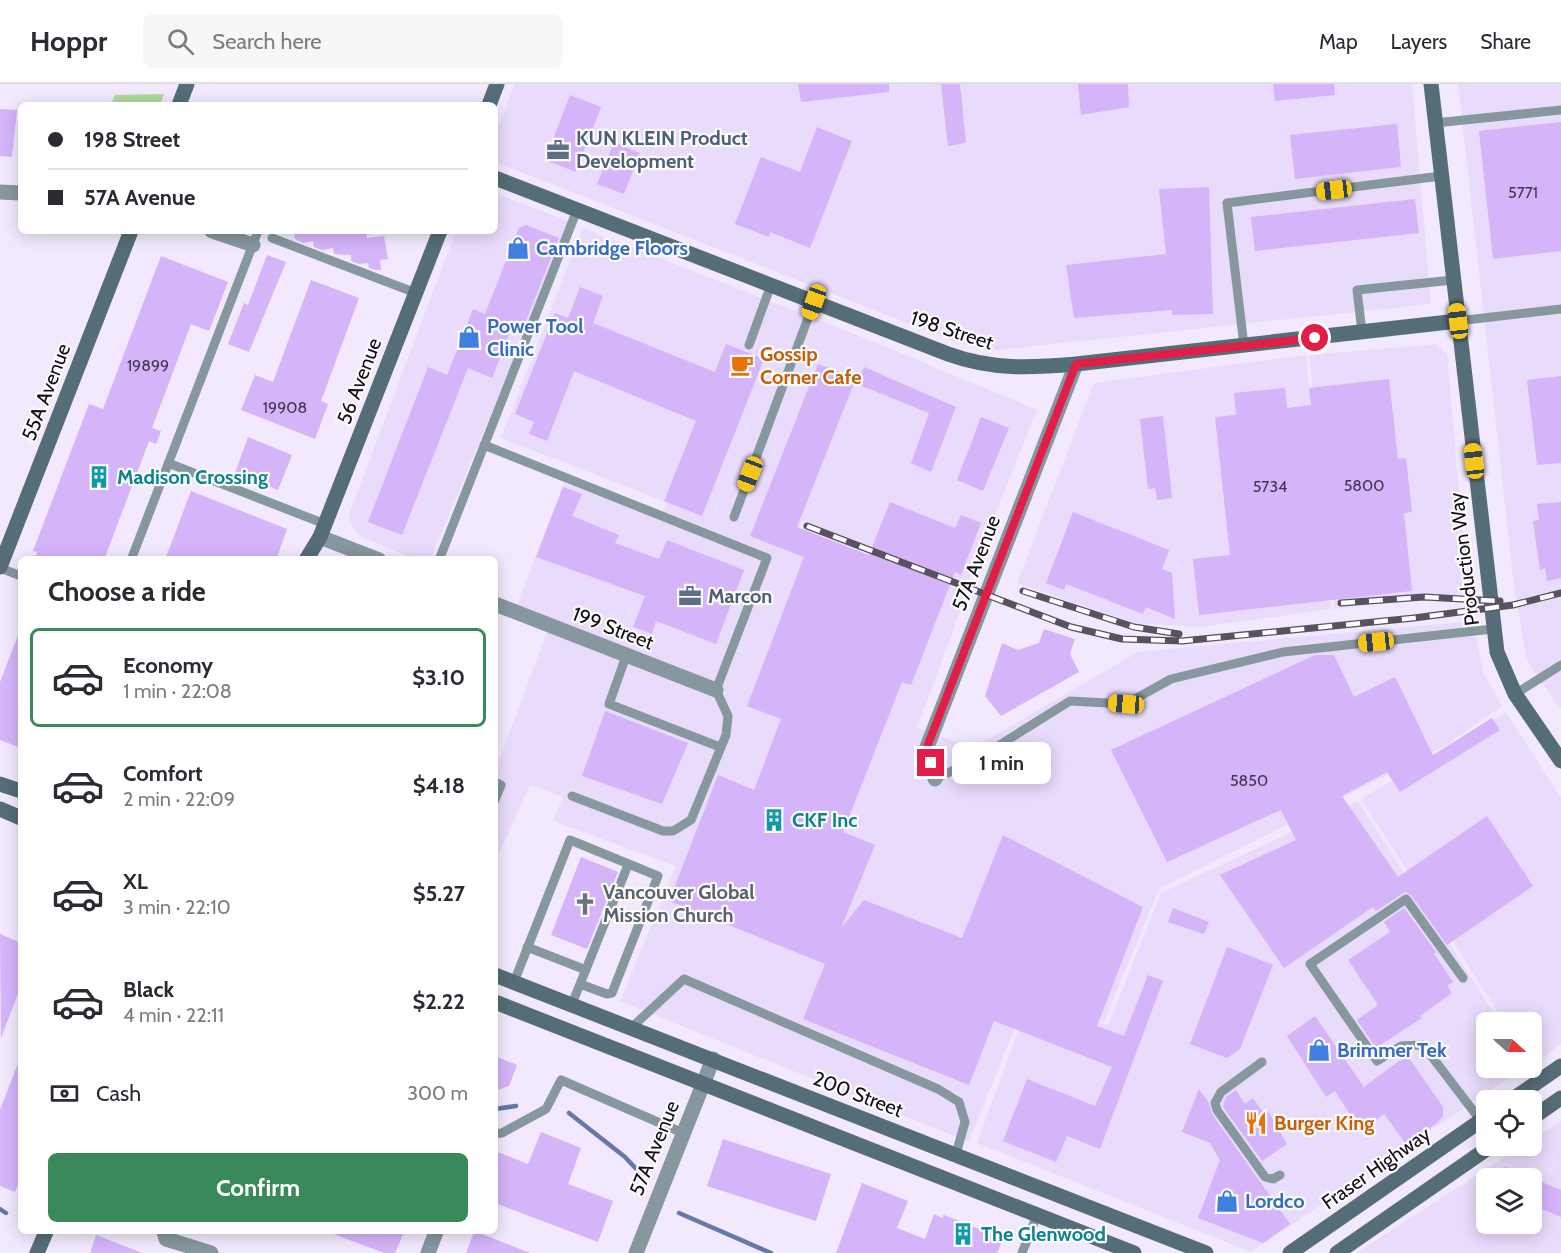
<!DOCTYPE html>
<html lang="en">
<head>
<meta charset="utf-8">
<style>
  :root { --surface:#fff; --page:#f7f7f7; --text:#2b2b33; --muted:#7c7c81; --line:#e1e1e2; --accent:#388a5b }
  body { margin:0; font-family:Cabin,sans-serif; background:var(--page); color:var(--text); height:100vh; display:flex; flex-direction:column; font-size:22px; white-space:nowrap }
  * { box-sizing:border-box; margin:0 }
  p { font-size:20px; color:var(--muted) }
  .icon { flex:none; width:33px; height:33px; fill:none; stroke:currentColor; stroke-width:2; stroke-linecap:round; stroke-linejoin:round }
  .map { position:relative; flex:1; overflow:hidden }
  .side { position:absolute; left:18px; top:472px; width:480px; height:678px; display:flex; flex-direction:column; background:var(--surface); border-radius:9px; box-shadow:0 3px 15px #0003 }
  .side>* { flex:none }
  .top-card { position:absolute; left:18px; top:18px; width:480px; height:132px; border-radius:9px; box-shadow:0 3px 15px #0003; display:grid; align-content:center; height:132px; padding:0 30px; background:var(--surface) }
  .needle { width:39px; rotate:111deg }
  .tools { position:absolute; left:1476px; top:928px; display:grid; gap:12px }
  .tools a { display:grid; place-items:center; width:66px; height:66px; border-radius:9px; background:var(--surface); box-shadow:0 3px 15px #0003; font-size:30px }
  .end { position:absolute; width:27px; height:27px; margin:-14px; border:8px solid #e11d48; background:#fff; box-shadow:0 0 0 3px #fff }
  .from { border-radius:50% }
  .bubble { position:absolute; height:42px; border-radius:9px; background:var(--surface); box-shadow:0 3px 15px #0003; font-size:20px; font-weight:700; line-height:42px; text-align:center }
  .car { position:absolute; width:18px; height:36px; margin:-18px -9px; border-radius:8px; box-shadow:0 0 4px 2px #0007; background:linear-gradient(#f5c518 24%,#345 0 40%,#f5c518 0 76%,#345 0 86%,#f5c518 0) }
  .top-card b { display:flex; align-items:center; gap:21px; height:57px; font-size:22px }
  .top-card b+b { border-top:2px solid var(--line) }
  .top-card i { width:15px; height:15px; background:var(--text) }
  ul { padding:0; list-style:none }
  li { display:flex; align-items:center; gap:18px; height:99px; margin:0 12px 9px; padding:0 18px; border:3px solid transparent; border-radius:9px }
  li div { flex:1 }
  li b { display:block; font-size:22px }
  li em { font-style:normal; font-weight:700 }
  li.on { border-color:var(--accent) }
  li>.icon { width:54px; height:54px; stroke-width:1.5 }
  h2 { padding:0 30px; font-size:27px; line-height:72px }
  .pay { display:flex; align-items:center; gap:15px; height:66px; padding:0 30px; font-size:22px }
  .pay p { margin-inline-start:auto }
  .primary-button { display:flex; gap:12px; margin-top:auto; padding:12px 30px }
  .primary-button a { flex:1; height:69px; border-radius:9px; background:var(--accent); color:#fff; font-size:24px; font-weight:700; line-height:69px; text-align:center }
  header { display:flex; align-items:center; gap:36px; box-sizing:border-box; height:84px; padding:0 30px; background:var(--surface); border-bottom:2px solid var(--line) }
  header strong { font-size:28px }
  nav { display:flex; gap:33px; margin-inline-start:auto; font-size:21px }
  .search { width:420px; height:54px; background:var(--page); display:flex; align-items:center; gap:15px; box-sizing:border-box; padding:0 21px; border-radius:9px; color:var(--muted); font-size:22px }
  .map>svg:first-child { display:block }
  .built { fill:#e9dbfb; fill-rule:evenodd }
  .green { fill:#afd99b }
  .lines { fill:none; stroke-linecap:round; stroke-linejoin:round }
  .stream { stroke:#6479aa; stroke-width:4.5 }
  .building { fill:#d5b4fa }
  .lane { stroke:#86979e; stroke-width:9 }
  .street { stroke:#86979e; stroke-width:15 }
  .secondary { stroke:#556d77; stroke-width:15 }
  .rail-casing { stroke:#585260; stroke-width:7 }
  .rail { stroke:#fbfbfb; stroke-width:4.5; stroke-dasharray:14; stroke-linecap:butt }
  .route { stroke:#e11d48; stroke-width:8 }
  .labels { text-anchor:middle; stroke-width:4.5; stroke-linejoin:round; paint-order:stroke }
  .number-label { font-size:16px; fill:#433750 }
  .service-label { font-size:20px; font-weight:bold; fill:#4e5e75; stroke:#fbfbfb; text-anchor:start }
  .shop-label { font-size:20px; font-weight:bold; fill:#366cbe; stroke:#fbfbfb; text-anchor:start }
  .street-label { font-size:20px; fill:#120d18; stroke:#fbfbfb }
  .food-label { font-size:20px; font-weight:bold; fill:#c56008; stroke:#fbfbfb; text-anchor:start }
  .culture-label { font-size:20px; font-weight:bold; fill:#0d838f; stroke:#fbfbfb; text-anchor:start }
  .worship-label { font-size:20px; font-weight:bold; fill:#5b616d; stroke:#fbfbfb; text-anchor:start }
</style>
</head>
<body>
<header>
<strong>Hoppr</strong>
<div class="search"><svg class="icon" aria-label="search" viewBox="0 0 24 24"><circle cx="10" cy="10" r="6"/><path d="M15 15l6 6"/></svg>Search here</div>
<nav><a>Map</a><a>Layers</a><a>Share</a></nav>
</header>
<div class="map">
<svg width="1561" height="1169" viewBox="0 0 1561 1169">
  <rect width="100%" height="100%" fill="#f2e9fe"/>
  <!-- built -->
  <path class="built" d="M 515,0 L 1412,0 L 1431,220 L 988,267 L 951,256 L 495,78 L 495,50 Z
    M 1458,0 L 1561,0 L 1561,625 L 1527,577 L 1514,503 Z
    M 495,109 L 568,137 L 502,304 L 431,473 L 415,475 L 360,452 L 351,441 L 349,430 L 456,147 L 495,147 Z
    M 583,144 L 872,257 L 1037,326 L 968,499 L 802,436 L 786,477 L 800,445 L 967,509 L 917,644 L 973,664 L 1138,568 L 1473,537 L 1483,588 L 1502,622 L 1443,663 L 1159,805 L 1104,938 L 1029,908 L 969,1058 L 620,917 L 676,782 L 553,737 L 563,713 L 530,701 L 495,778 L 495,688 L 549,542 L 514,528 L 564,399 L 660,435 L 726,262 L 664,417 L 501,354 Z
    M 1437,260 L 1447,270 L 1468,509 L 1335,525 L 1309,271 Z
    M 1306,271 L 1331,525 L 1200,543 L 1134,539 L 1017,499 L 1094,299 Z
    M 1506,628 L 1561,714 L 1561,960 L 1533,981 L 1532,939 L 1505,939 L 1361,715 Z
    M 1358,717 L 1500,939 L 1486,939 L 1486,984 L 1523,984 L 1251,1168 L 977,1059 L 1031,912 L 1108,941 L 1161,809 Z
    M 1561,1037 L 1561,1169 L 1356,1169 L 1522,1062 L 1532,1062 L 1532,1056 ZM 1486,1095 L 1532,1095 L 1532,1140 L 1486,1140 Z"/>
  <!-- green -->
  <path class="green" d="M 164,10 L 160,21 L 111,20 L 115,11 Z"/>
  <g class="lines">
    <!-- stream -->
    <path class="stream" d="M 495,1025 L 516,1022
      M 569,1029 L 625,1073 L 640,1089
      M 0,1125 L 6,1129
      M 679,1129 L 771,1169"/>
  </g>
  <!-- building -->
  <path class="building" d="M 798,0 L 889,0 L 889,8 L 801,18 Z
    M 941,0 L 960,0 L 966,59 L 948,62 Z
    M 1078,0 L 1128,0 L 1129,23 L 1081,31 Z
    M 1273,0 L 1334,0 L 1335,11 L 1275,17 Z
    M 570,11 L 601,23 L 576,88 L 545,76 Z
    M 0,25 L 17,26 L 12,73 L 0,72 Z
    M 1561,38 L 1561,167 L 1493,175 L 1479,47 Z
    M 1397,40 L 1401,83 L 1295,95 L 1290,51 Z
    M 817,43 L 852,57 L 810,164 L 770,148 L 769,153 L 735,140 L 761,73 L 800,88 Z
    M 614,58 L 640,69 L 624,110 L 597,100 Z
    M 1209,103 L 1213,230 L 1172,231 L 1172,226 L 1074,234 L 1066,181 L 1166,170 L 1159,105 Z
    M 1415,115 L 1419,149 L 1255,167 L 1251,133 Z
    M 526,141 L 559,154 L 522,247 L 512,243 L 492,294 L 468,284 L 402,451 L 368,438 L 428,283 L 447,291 L 473,225 L 485,230 L 519,144 Z
    M 294,147 L 366,147 L 367,154 L 384,152 L 388,175 L 380,176 L 381,186 L 376,186 L 369,184 L 368,179 L 359,180 L 351,177 L 351,171 L 334,170 L 333,164 L 322,166 L 314,163 L 313,157 L 303,159 L 295,155 Z
    M 267,171 L 286,178 L 249,268 L 228,260 L 244,219 L 248,221 Z
    M 161,172 L 228,198 L 209,247 L 191,240 L 152,344 L 161,347 L 156,360 L 149,357 L 104,476 L 34,476 L 37,468 L 33,467 L 89,320 L 103,325 Z
    M 311,196 L 359,214 L 321,317 L 328,320 L 315,355 L 241,326 L 255,291 L 273,298 Z
    M 580,203 L 603,212 L 593,239 L 715,288 L 726,260 L 764,275 L 702,432 L 664,417 L 696,337 L 574,287 L 547,357 L 529,350 L 534,338 L 515,330 L 555,229 L 568,234 Z
    M 818,280 L 856,294 L 797,443 L 869,471 L 890,418 L 955,444 L 961,431 L 981,439 L 961,491 L 955,488 L 911,601 L 902,598 L 843,748 L 875,761 L 841,844 L 864,816 L 962,854 L 1003,751 L 1143,823 L 1097,942 L 1124,952 L 1148,891 L 1163,897 L 1100,1065 L 1067,1052 L 1056,1078 L 1003,1057 L 1027,995 L 1095,1022 L 1112,983 L 994,937 L 969,1001 L 803,935 L 825,880 L 669,817 L 718,691 L 754,706 L 781,635 L 747,622 L 804,473 L 750,452 Z
    M 864,283 L 956,323 L 931,388 L 911,379 L 929,329 L 857,300 Z
    M 1561,292 L 1561,379 L 1537,381 L 1527,296 Z
    M 1389,295 L 1398,375 L 1406,374 L 1412,428 L 1404,429 L 1412,507 L 1199,531 L 1193,475 L 1230,471 L 1215,333 L 1236,331 L 1234,309 L 1285,304 L 1287,324 L 1311,321 L 1309,304 Z
    M 1163,332 L 1172,414 L 1157,416 L 1155,404 L 1148,405 L 1140,335 Z
    M 981,333 L 1009,344 L 983,407 L 957,396 Z
    M 248,353 L 292,371 L 278,406 L 235,389 Z
    M 563,403 L 582,410 L 572,432 L 619,451 L 615,459 L 659,475 L 667,456 L 744,486 L 716,560 L 656,537 L 652,550 L 633,543 L 645,512 L 536,473 Z
    M 191,407 L 287,445 L 276,476 L 165,476 Z
    M 1561,418 L 1561,494 L 1547,497 L 1545,484 L 1540,486 L 1533,437 L 1539,436 L 1537,420 Z
    M 1073,428 L 1169,466 L 1162,485 L 1172,489 L 1175,535 L 1146,523 L 1143,530 L 1066,500 L 1064,506 L 1046,499 Z
    M 1044,545 L 1075,555 L 1070,570 L 1079,588 L 1001,632 L 985,612 L 1002,559 L 1018,566 L 1039,559 Z
    M 20,546 L 21,546 L 21,664 L 0,656 L 0,598 Z
    M 1315,571 L 1334,571 L 1354,613 L 1395,593 L 1433,671 L 1492,634 L 1500,646 L 1400,708 L 1387,688 L 1342,712 L 1398,793 L 1487,732 L 1533,802 L 1447,861 L 1411,811 L 1405,808 L 1376,827 L 1373,823 L 1284,884 L 1220,791 L 1296,756 L 1281,726 L 1167,778 L 1111,666 Z
    M 605,627 L 688,659 L 662,720 L 582,692 Z
    M 581,773 L 618,788 L 587,865 L 551,851 Z
    M 1173,824 L 1209,838 L 1204,850 L 1168,838 Z
    M 1404,824 L 1436,868 L 1434,870 L 1453,898 L 1447,902 L 1452,909 L 1420,932 L 1422,934 L 1376,964 L 1357,936 L 1378,921 L 1348,876 L 1390,848 L 1384,838 Z
    M 0,850 L 21,859 L 21,902 L 1,954 Z
    M 1227,863 L 1273,881 L 1240,965 L 1227,974 L 1190,960 Z
    M 1315,932 L 1364,1003 L 1407,971 L 1443,1023 L 1443,1032 L 1437,1039 L 1406,1060 L 1384,1030 L 1361,1047 L 1335,1007 L 1326,1013 L 1287,952 Z
    M 495,972 L 517,981 L 509,1002 L 495,1007 Z
    M 20,974 L 21,1093 L 15,1108 L 0,1102 L 0,1026 Z
    M 1199,1005 L 1209,1019 L 1212,1030 L 1290,1140 L 1263,1159 L 1198,1134 L 1220,1076 L 1210,1059 L 1182,1048 Z
    M 1236,1006 L 1245,1020 L 1253,1014 L 1264,1030 L 1268,1027 L 1287,1060 L 1262,1077 L 1223,1023 L 1226,1013 Z
    M 541,1048 L 581,1064 L 568,1100 L 613,1117 L 598,1158 L 495,1119 L 495,1067 L 528,1080 Z
    M 723,1055 L 831,1090 L 816,1137 L 707,1102 Z
    M 1506,1083 L 1561,1106 L 1561,1133 L 1532,1121 L 1532,1095 L 1485,1095 Z
    M 862,1099 L 908,1117 L 897,1144 L 925,1155 L 934,1130 L 942,1134 L 944,1131 L 994,1151 L 995,1155 L 1002,1157 L 997,1169 L 836,1169 Z
    M 474,1148 L 477,1148 L 530,1169 L 466,1169 Z
    M 331,1149 L 331,1148 L 404,1148 L 395,1169 L 384,1169 Z
    M 96,1151 L 140,1168 L 140,1169 L 90,1169 Z"/>
  <g class="lines">
    <!-- lane -->
    <path class="lane" d="M 1435,39 L 1561,26
      M 272,154 L 416,209
      M 1458,237 L 1561,225
      M 1362,248 L 1357,206 L 1453,196
      M 749,261 L 771,201
      M 1244,262 L 1227,119 L 1441,92
      M 484,361 L 767,474 L 716,606 L 728,632 L 726,651 L 691,736 L 673,747 L 663,747 L 572,712
      M 168,379 L 325,440
      M 734,433 L 814,218
      M 131,476 L 258,147
      M 439,476 L 577,126
      M 0,484 L 21,492
      M 626,572 L 609,620 L 720,663
      M 1515,610 L 1561,581
      M 935,695 L 977,675 L 1070,617 L 1126,620 L 1171,595 L 1283,568 L 1493,545
      M 495,698 L 501,701 L 495,716
      M 527,863 L 586,886
      M 1463,894 L 1406,815 L 1310,880 L 1377,977 L 1401,962 L 1423,961 L 1481,1037
      M 514,898 L 570,756 L 658,792 L 612,909 L 607,910 L 580,900
      M 572,920 L 628,781
      M 632,943 L 684,895 L 938,1005 L 959,1018 L 965,1038 L 956,1070
      M 1262,978 L 1221,1008 L 1215,1019 L 1217,1026 L 1265,1093 L 1273,1095 L 1280,1091
      M 495,1050 L 502,1049 L 546,1025 L 561,996 L 683,1049
      M 1022,1169 L 1037,1131"/>
    <!-- street -->
    <path class="street" d="M 0,108 L 21,109
      M 212,147 L 253,161
      M 320,453 L 379,476
      M 495,520 L 716,606
      M 935,695 L 927,663 L 1076,280
      M 164,1148 L 166,1155 L 211,1169
      M 428,1169 L 436,1148
      M 636,1169 L 713,975"/>
    <!-- secondary -->
    <path class="secondary" d="M 1431,0 L 1497,568 L 1515,610 L 1561,677
      M 179,21 L 187,0
      M 489,21 L 497,0
      M 495,94 L 948,270 C 992,286 1031,284 1076,280 L 1458,237
      M 306,476 L 320,453 L 440,147
      M 0,483 L 131,147
      M 0,700 L 21,707
      M 0,725 L 21,734
      M 495,891 L 1206,1169
      M 495,918 L 1134,1169
      M 1510,1017 L 1561,982
      M 1532,1034 L 1561,1014
      M 37,1169 L 46,1148
      M 1290,1169 L 1486,1033
      M 1337,1169 L 1491,1062"/>
    <!-- rail casing -->
    <g class="rail-casing">
      <path id="rail" d="M 807,442 L 1071,543 L 1122,555 L 1182,557 L 1414,534 L 1513,521 L 1561,509
        M 1023,507 L 1134,543 L 1179,550
        M 1341,519 L 1424,513 L 1500,517"/>
    </g>
    <!-- rail -->
    <use href="#rail" class="rail"/>
  </g>
  <g class="lines">
    <!-- route -->
    <path class="route" d="M 931,679 L 927,663 L 1076,280 L 1315,254"/>
  </g>
  <!-- icons -->
  <defs>
    <g id="office-bare" transform="scale(1.8)"><path d="M-6-3h4V-5.5h4V-3h4V5H-6ZM-1-4.5V-3h2v-1.5ZM-6 0V1H6V0Z" fill="#5c6f8a" stroke="#fbfbfb" stroke-width="2.5" paint-order="stroke"/></g>
    <g id="shop-bare" transform="scale(1.8)"><path d="M-5-2.5h2.3a2.7 3.5 0 0 1 5.4 0H5L5.5 6h-11ZM-1.5-2.5h3a1.5 2.3 0 0 0-3 0Z" fill="#3f7fe0" stroke="#fbfbfb" stroke-width="2.5" paint-order="stroke"/></g>
    <g id="cafe-bare" transform="scale(1.8)"><path d="M-5.5-4.5H6V0H3Q3 3.5 0 3.5H-2.5Q-5.5 3.5-5.5 0ZM3-3.2v2h1.7v-2ZM-6 4.5H4V6H-6Z" fill="#e8710a" stroke="#fbfbfb" stroke-width="2.5" paint-order="stroke"/></g>
    <g id="building-bare" transform="scale(1.8)"><path d="M-4-6H4V6H1V3H-1V6H-4ZM-2.5-4.3h1.7v1.8h-1.7ZM.8-4.3h1.7v1.8H.8ZM-2.5-1h1.7V.8h-1.7ZM.8-1h1.7V.8H.8Z" fill="#0f9aa8" stroke="#fbfbfb" stroke-width="2.5" paint-order="stroke"/></g>
    <g id="church-bare" transform="scale(1.8)"><path d="M-1.2-6h2.4v3.5h3.3v2.4h-3.3V6h-2.4V-.1h-3.3v-2.4h3.3Z" fill="#6b7280" stroke="#fbfbfb" stroke-width="2.5" paint-order="stroke"/></g>
    <g id="restaurant-bare" transform="scale(1.8)"><path d="M-5-6h1v4h1v-4h1v4h1v-4h1v5L-1.5 .5V6h-2V.5L-5-1ZM5-6V6H3V1.5H1.5Q1.5-4 5-6Z" fill="#e8710a" stroke="#fbfbfb" stroke-width="2.5" paint-order="stroke"/></g>
  </defs>
  <g fill-rule="evenodd">
    <use href="#office-bare" x="558" y="66"/>
    <use href="#shop-bare" x="518" y="164"/>
    <use href="#shop-bare" x="469" y="253"/>
    <use href="#cafe-bare" x="742" y="281"/>
    <use href="#building-bare" x="99" y="393"/>
    <use href="#office-bare" x="690" y="512"/>
    <use href="#building-bare" x="774" y="736"/>
    <use href="#church-bare" x="585" y="820"/>
    <use href="#shop-bare" x="1319" y="966"/>
    <use href="#restaurant-bare" x="1256" y="1039"/>
    <use href="#shop-bare" x="1227" y="1117"/>
    <use href="#building-bare" x="963" y="1150"/>
  </g>
  <g class="labels">
    <!-- number labels -->
    <g class="number-label">
      <text x="1523" y="114">5771</text>
      <text x="148" y="287">19899</text>
      <text x="285" y="329">19908</text>
      <text x="1364" y="407">5800</text>
      <text x="1270" y="408">5734</text>
      <text x="1249" y="702">5850</text>
    </g>
    <!-- service labels -->
    <g class="service-label">
      <text x="576" y="61">KUN KLEIN Product<tspan x="576" dy="23">Development</tspan></text>
      <text x="708" y="519">Marcon</text>
    </g>
    <!-- shop labels -->
    <g class="shop-label">
      <text x="536" y="171">Cambridge Floors</text>
      <text x="487" y="249">Power Tool<tspan x="487" dy="23">Clinic</tspan></text>
      <text x="1337" y="973">Brimmer Tek</text>
      <text x="1245" y="1124">Lordco</text>
    </g>
    <!-- street labels -->
    <g class="street-label">
      <text transform="translate(952 246) rotate(18)" y="7">198 Street</text>
      <text transform="translate(359 297) rotate(-69)" y="7">56 Avenue</text>
      <text transform="translate(46 308) rotate(-69)" y="7">55A Avenue</text>
      <text transform="translate(1464 475) rotate(-97)" y="7">Production Way</text>
      <text transform="translate(976 479) rotate(-69)" y="7">57A Avenue</text>
      <text transform="translate(613 544) rotate(21)" y="7">199 Street</text>
      <text transform="translate(858 1010) rotate(21)" y="7">200 Street</text>
      <text transform="translate(654 1064) rotate(-68)" y="7">57A Avenue</text>
      <text transform="translate(1376 1084) rotate(-35)" y="7">Fraser Highway</text>
    </g>
    <!-- food labels -->
    <g class="food-label">
      <text x="760" y="277">Gossip<tspan x="760" dy="23">Corner Cafe</tspan></text>
      <text x="1274" y="1046">Burger King</text>
    </g>
    <!-- culture labels -->
    <g class="culture-label">
      <text x="117" y="400">Madison Crossing</text>
      <text x="792" y="743">CKF Inc</text>
      <text x="981" y="1157">The Glenwood</text>
    </g>
    <!-- worship labels -->
    <g class="worship-label">
      <text x="603" y="815">Vancouver Global<tspan x="603" dy="23">Mission Church</tspan></text>
    </g>
  </g>
</svg>
<div class="tools">
<a><svg class="needle" viewBox="-14 -14 28 28"><path d="M0-13l5 13h-10z" fill="#e53935"/><path d="M0 13l5-13h-10z" fill="#7c7c81"/></svg></a>
<a><svg class="icon" aria-label="locate" viewBox="0 0 24 24"><circle cx="12" cy="12" r="6"/><path d="M12 2v4M12 18v4M2 12h4M18 12h4"/></svg></a>
<a><svg class="icon" aria-label="layers" viewBox="0 0 24 24"><path d="M12 4l9 5-9 5-9-5zM3 14l9 5 9-5"/></svg></a>
</div>
<i class="end from" style="left:1315px;top:254px"></i>
<i class="end" style="left:931px;top:679px"></i>
<div class="bubble" style="left:952px;top:658px;width:99px">1 min</div>
<i class="car" style="left:1334px;top:106px;rotate:263deg"></i>
<i class="car" style="left:814px;top:218px;rotate:200deg"></i>
<i class="car" style="left:1458px;top:237px;rotate:353deg"></i>
<i class="car" style="left:1474px;top:377px;rotate:353deg"></i>
<i class="car" style="left:750px;top:390px;rotate:201deg"></i>
<i class="car" style="left:1376px;top:558px;rotate:264deg"></i>
<i class="car" style="left:1126px;top:620px;rotate:274deg"></i>
<div class="top-card">
<b><i class="from"></i>198 Street</b>
<b><i></i>57A Avenue</b>
</div>
<section class="side">
<h2>Choose a ride</h2>
<ul>
<li class="on"><svg class="icon" aria-label="car" viewBox="0 0 24 24"><path d="M5 17H2v-5l4-1 3-4h7l3 4 3 1v5h-3M9 17h6M6 11h13"/><circle cx="7" cy="17" r="2"/><circle cx="17" cy="17" r="2"/></svg><div><b>Economy</b><p>1 min · 22:08</p></div><em>$3.10</em></li>
<li><svg class="icon" aria-label="car" viewBox="0 0 24 24"><path d="M5 17H2v-5l4-1 3-4h7l3 4 3 1v5h-3M9 17h6M6 11h13"/><circle cx="7" cy="17" r="2"/><circle cx="17" cy="17" r="2"/></svg><div><b>Comfort</b><p>2 min · 22:09</p></div><em>$4.18</em></li>
<li><svg class="icon" aria-label="car" viewBox="0 0 24 24"><path d="M5 17H2v-5l4-1 3-4h7l3 4 3 1v5h-3M9 17h6M6 11h13"/><circle cx="7" cy="17" r="2"/><circle cx="17" cy="17" r="2"/></svg><div><b>XL</b><p>3 min · 22:10</p></div><em>$5.27</em></li>
<li><svg class="icon" aria-label="car" viewBox="0 0 24 24"><path d="M5 17H2v-5l4-1 3-4h7l3 4 3 1v5h-3M9 17h6M6 11h13"/><circle cx="7" cy="17" r="2"/><circle cx="17" cy="17" r="2"/></svg><div><b>Black</b><p>4 min · 22:11</p></div><em>$2.22</em></li>
</ul>
<div class="pay"><svg class="icon" aria-label="cash" viewBox="0 0 24 24"><path d="M3 7h18v10H3z"/><circle cx="12" cy="12" r="2"/></svg>Cash<p>300 m</p></div>
<div class="primary-button"><a>Confirm</a></div>
</section>
</div>
</body>
</html>
